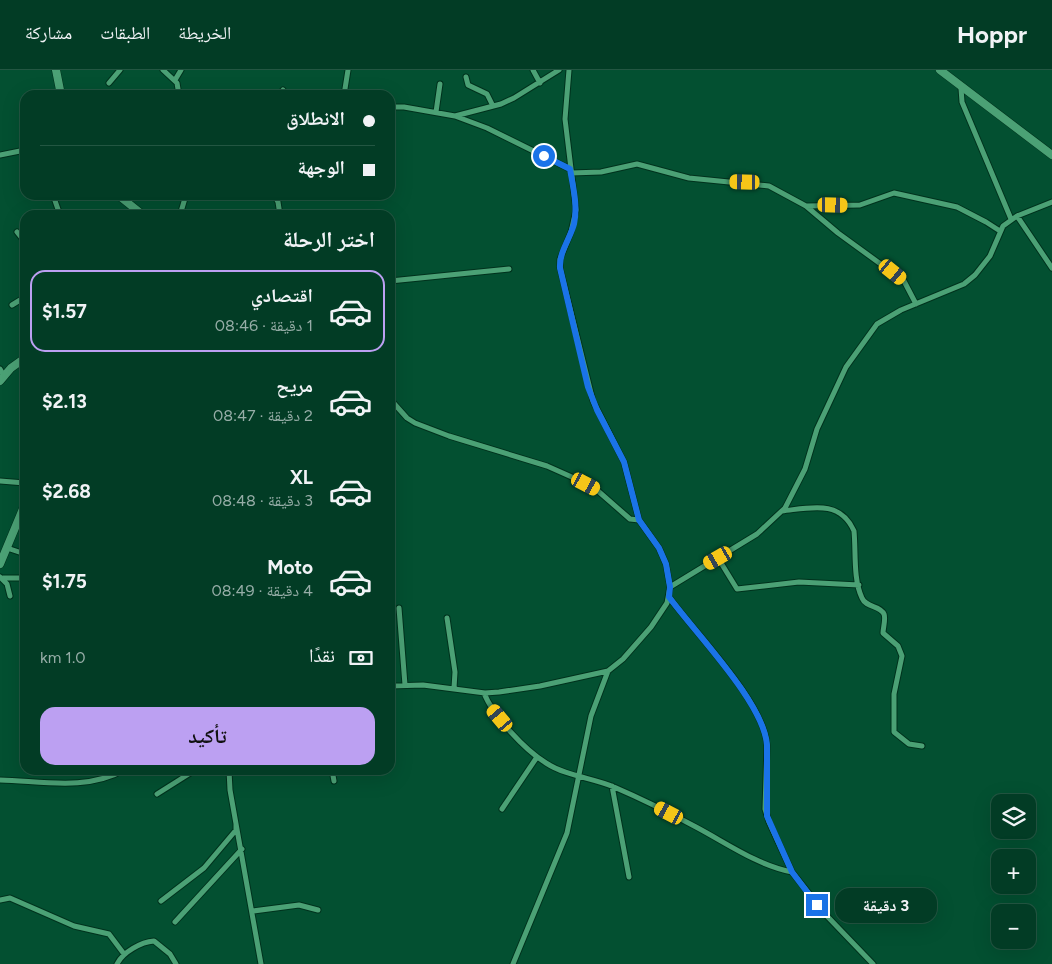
<!DOCTYPE html>
<html lang="ar">
<head>
<meta charset="utf-8">
<style>
  :root { --surface:#023c25; --page:#104732; --text:#f1f3f6; --muted:#96ada7; --line:#235642; --accent:#bca0f2 }
  body { margin:0; font-family:Figtree,"Noto Naskh Arabic",sans-serif; background:var(--page); color:var(--text); direction:rtl; height:100vh; display:flex; flex-direction:column; font-size:19px; white-space:nowrap }
  * { box-sizing:border-box; margin:0 }
  p { font-size:16px; color:var(--muted) }
  .icon { flex:none; width:28px; height:28px; fill:none; stroke:currentColor; stroke-width:2; stroke-linecap:round; stroke-linejoin:round }
  .map { position:relative; flex:1; overflow:hidden; direction:ltr }
  .drawer { position:absolute; left:20px; top:140px; width:375px; height:565px; display:flex; flex-direction:column; background:var(--surface); border-radius:15px; box-shadow:0 5px 20px #0002,0 0 0 1px var(--line); direction:rtl }
  .drawer>* { flex:none }
  .hud { position:absolute; left:20px; top:20px; width:375px; height:110px; border-radius:15px; box-shadow:0 5px 20px #0002,0 0 0 1px var(--line); direction:rtl; display:grid; align-content:center; height:110px; padding:0 20px; background:var(--surface) }
  .controls { position:absolute; left:991px; top:724px; display:grid; gap:10px }
  .controls a { display:grid; place-items:center; width:45px; height:45px; border-radius:10px; background:var(--surface); box-shadow:0 5px 20px #0002,0 0 0 1px var(--line); font-size:25px }
  .end { position:absolute; width:22px; height:22px; margin:-11px; border:6px solid #1a73e8; background:#fff; box-shadow:0 0 0 2px #fff }
  .from { border-radius:50% }
  .bubble { position:absolute; height:35px; border-radius:15px; background:var(--surface); box-shadow:0 5px 20px #0002,0 0 0 1px var(--line); font-size:16px; font-weight:700; line-height:35px; text-align:center; direction:rtl }
  .car { position:absolute; width:15px; height:30px; margin:-15px -8px; border-radius:6px; box-shadow:0 0 4px 1px #0007; background:linear-gradient(#f5c518 24%,#345 0 40%,#f5c518 0 76%,#345 0 86%,#f5c518 0) }
  .hud b { display:flex; align-items:center; gap:18px; height:48px; font-size:19px }
  .hud b+b { border-top:1px solid var(--line) }
  .hud i { width:12px; height:12px; background:var(--text) }
  ul { padding:0; list-style:none }
  li { display:flex; align-items:center; gap:15px; height:82px; margin:0 10px 8px; padding:0 10px; border:2px solid transparent; border-radius:15px }
  li div { flex:1 }
  li b { display:block; font-size:19px }
  li em { font-style:normal; font-weight:700 }
  li.on { border-color:var(--accent) }
  li>.icon { width:45px; height:45px; stroke-width:1.5 }
  h2 { padding:0 20px; font-size:22px; line-height:60px }
  .pay { display:flex; align-items:center; gap:12px; height:55px; padding:0 20px; font-size:19px }
  .pay p { margin-inline-start:auto }
  .button { display:flex; gap:10px; margin-top:auto; padding:10px 20px }
  .button a { flex:1; height:58px; border-radius:15px; background:var(--accent); color:#111; font-size:20px; font-weight:700; line-height:58px; text-align:center }
  header { display:flex; align-items:center; gap:30px; box-sizing:border-box; height:70px; padding:0 25px; background:var(--surface); border-bottom:1px solid var(--line) }
  header strong { font-size:24px }
  nav { display:flex; gap:28px; margin-inline-start:auto; font-size:18px }
  .map>svg:first-child { display:block }
  .lines { fill:none; stroke-linecap:round; stroke-linejoin:round }
  .street-casing { stroke:#00321d; stroke-width:7 }
  .secondary-casing { stroke:#00321d; stroke-width:9 }
  .street { stroke:#4ba175; stroke-width:5 }
  .secondary { stroke:#4ba175; stroke-width:8 }
  .route { stroke:#1a73e8; stroke-width:6 }
</style>
</head>
<body>
<header>
<strong>Hoppr</strong>
<nav><a>الخريطة</a><a>الطبقات</a><a>مشاركة</a></nav>
</header>
<div class="map">
<svg width="1052" height="894" viewBox="0 0 1052 894">
  <rect width="100%" height="100%" fill="#035031"/>
  <g class="lines">
    <!-- street casing -->
    <g class="street-casing">
      <path id="street" d="M 163,0 L 177,13 L 179,25
        M 533,0 L 540,13
        M 466,7 L 468,15 L 487,24 L 493,36
        M 175,10 L 181,0
        M 109,13 L 120,0
        M 961,18 L 962,32 L 1011,149
        M 279,25 L 283,20
        M 344,25 L 348,0
        M 390,37 L 404,37 L 455,46 L 501,34 L 514,28 L 559,0
        M 436,42 L 440,14
        M 455,46 L 487,58 L 570,99
        M 0,85 L 25,80
        M 571,103 L 601,102 L 637,94 L 689,108 L 769,116 L 806,136 L 838,163 L 904,211 L 916,234
        M 53,125 L 60,145
        M 274,125 L 278,132 L 280,145
        M 332,127 L 333,125
        M 806,136 L 860,135 L 894,123 L 957,137 L 986,152 L 1000,161
        M 180,145 L 186,125
        M 1017,146 L 1052,198
        M 17,162 L 25,172
        M 390,211 L 509,199
        M 12,235 L 25,227
        M 0,299 L 4,306
        M 390,329 L 407,348 L 415,353 L 449,366 L 547,396 L 574,408 L 598,421 L 630,449 L 639,450
        M 0,411 L 25,413
        M 782,441 C 810,438 840,429 854,461 C 856,482 853,509 862,528 C 866,538 880,535 884,544 C 886,549 883,558 883,563 L 898,576 L 902,586 L 894,624 L 894,662 L 909,674 L 922,676
        M 7,478 L 25,484
        M 718,488 L 737,519 L 799,512 L 859,515
        M 0,507 L 7,514 L 10,526
        M 3,508 L 25,508
        M 670,517 L 757,464 L 785,438 L 805,399 L 817,359 L 846,297 L 877,254 L 901,240 L 964,214 L 975,205 L 990,186 L 1003,156 L 1017,146 L 1052,132
        M 669,527 C 696,564 764,632 767,675 L 765,739 L 769,752 L 792,802 L 826,845 L 873,894
        M 399,538 L 405,615
        M 447,548 L 455,602 L 454,618
        M 390,616 L 423,615 L 485,623 L 499,622 L 540,616 L 608,601 L 623,589 L 651,557 L 667,533 L 670,517 L 666,494 L 659,478 L 639,450 L 624,392 L 593,331 L 560,198 L 560,189 L 571,162 L 576,140 L 565,49 L 569,0
        M 484,623 C 493,646 525,680 546,693 C 566,706 593,708 614,717 C 642,729 670,743 696,757 C 728,774 757,795 792,802
        M 229,700 L 230,720 L 261,894
        M 332,700 L 334,711
        M 0,710 C 42,711 86,721 124,700
        M 612,716 L 629,807
        M 157,724 L 195,700
        M 502,739 L 537,687
        M 0,830 L 10,828 L 74,856 L 109,864 L 124,884
        M 161,831 L 204,798 L 236,760 L 236,754
        M 253,841 L 299,835 L 318,840
        M 175,852 L 242,779
        M 117,894 C 123,882 141,872 154,871 L 170,884 L 176,894
        M 513,894 L 567,763 L 591,646 L 608,601"/>
    </g>
    <!-- secondary casing -->
    <g class="secondary-casing">
      <path id="secondary" d="M 56,0 L 61,25
        M 940,0 L 1052,85
        M 118,125 L 143,145
        M 0,311 L 11,298 L 25,288
        M 0,494 L 25,434"/>
    </g>
    <!-- street -->
    <use href="#street" class="street"/>
    <!-- secondary -->
    <use href="#secondary" class="secondary"/>
  </g>
  <g class="lines">
    <!-- route -->
    <path class="route" d="M 544,86 L 570,99 C 573,117 578,136 574,154 C 570,169 559,182 560,198 L 588,317 L 597,340 L 624,392 L 639,450 L 659,478 L 666,494 L 670,517 L 669,527 C 696,564 764,633 767,675 L 767,746 L 792,802 L 817,835"/>
  </g>
</svg>
<div class="controls">
<a><svg class="icon" aria-label="layers" viewBox="0 0 24 24"><path d="M12 4l9 5-9 5-9-5zM3 14l9 5 9-5"/></svg></a>
<a>+</a>
<a>−</a>
</div>
<i class="end from" style="left:544px;top:86px"></i>
<i class="end" style="left:817px;top:835px"></i>
<div class="bubble" style="left:835px;top:818px;width:102px">3 دقيقة</div>
<i class="car" style="left:745px;top:112px;rotate:271deg"></i>
<i class="car" style="left:833px;top:135px;rotate:91deg"></i>
<i class="car" style="left:893px;top:202px;rotate:129deg"></i>
<i class="car" style="left:586px;top:414px;rotate:118deg"></i>
<i class="car" style="left:718px;top:488px;rotate:240deg"></i>
<i class="car" style="left:500px;top:648px;rotate:320deg"></i>
<i class="car" style="left:669px;top:743px;rotate:298deg"></i>
<div class="hud">
<b><i class="from"></i>الانطلاق</b>
<b><i></i>الوجهة</b>
</div>
<section class="drawer">
<h2>اختر الرحلة</h2>
<ul>
<li class="on"><svg class="icon" aria-label="car" viewBox="0 0 24 24"><path d="M5 17H2v-5l4-1 3-4h7l3 4 3 1v5h-3M9 17h6M6 11h13"/><circle cx="7" cy="17" r="2"/><circle cx="17" cy="17" r="2"/></svg><div><b>اقتصادي</b><p>1 دقيقة · 08:46</p></div><em>$1.57</em></li>
<li><svg class="icon" aria-label="car" viewBox="0 0 24 24"><path d="M5 17H2v-5l4-1 3-4h7l3 4 3 1v5h-3M9 17h6M6 11h13"/><circle cx="7" cy="17" r="2"/><circle cx="17" cy="17" r="2"/></svg><div><b>مريح</b><p>2 دقيقة · 08:47</p></div><em>$2.13</em></li>
<li><svg class="icon" aria-label="car" viewBox="0 0 24 24"><path d="M5 17H2v-5l4-1 3-4h7l3 4 3 1v5h-3M9 17h6M6 11h13"/><circle cx="7" cy="17" r="2"/><circle cx="17" cy="17" r="2"/></svg><div><b>XL</b><p>3 دقيقة · 08:48</p></div><em>$2.68</em></li>
<li><svg class="icon" aria-label="car" viewBox="0 0 24 24"><path d="M5 17H2v-5l4-1 3-4h7l3 4 3 1v5h-3M9 17h6M6 11h13"/><circle cx="7" cy="17" r="2"/><circle cx="17" cy="17" r="2"/></svg><div><b>Moto</b><p>4 دقيقة · 08:49</p></div><em>$1.75</em></li>
</ul>
<div class="pay"><svg class="icon" aria-label="cash" viewBox="0 0 24 24"><path d="M3 7h18v10H3z"/><circle cx="12" cy="12" r="2"/></svg>نقدًا<p>1.0 km</p></div>
<div class="button"><a>تأكيد</a></div>
</section>
</div>
</body>
</html>
